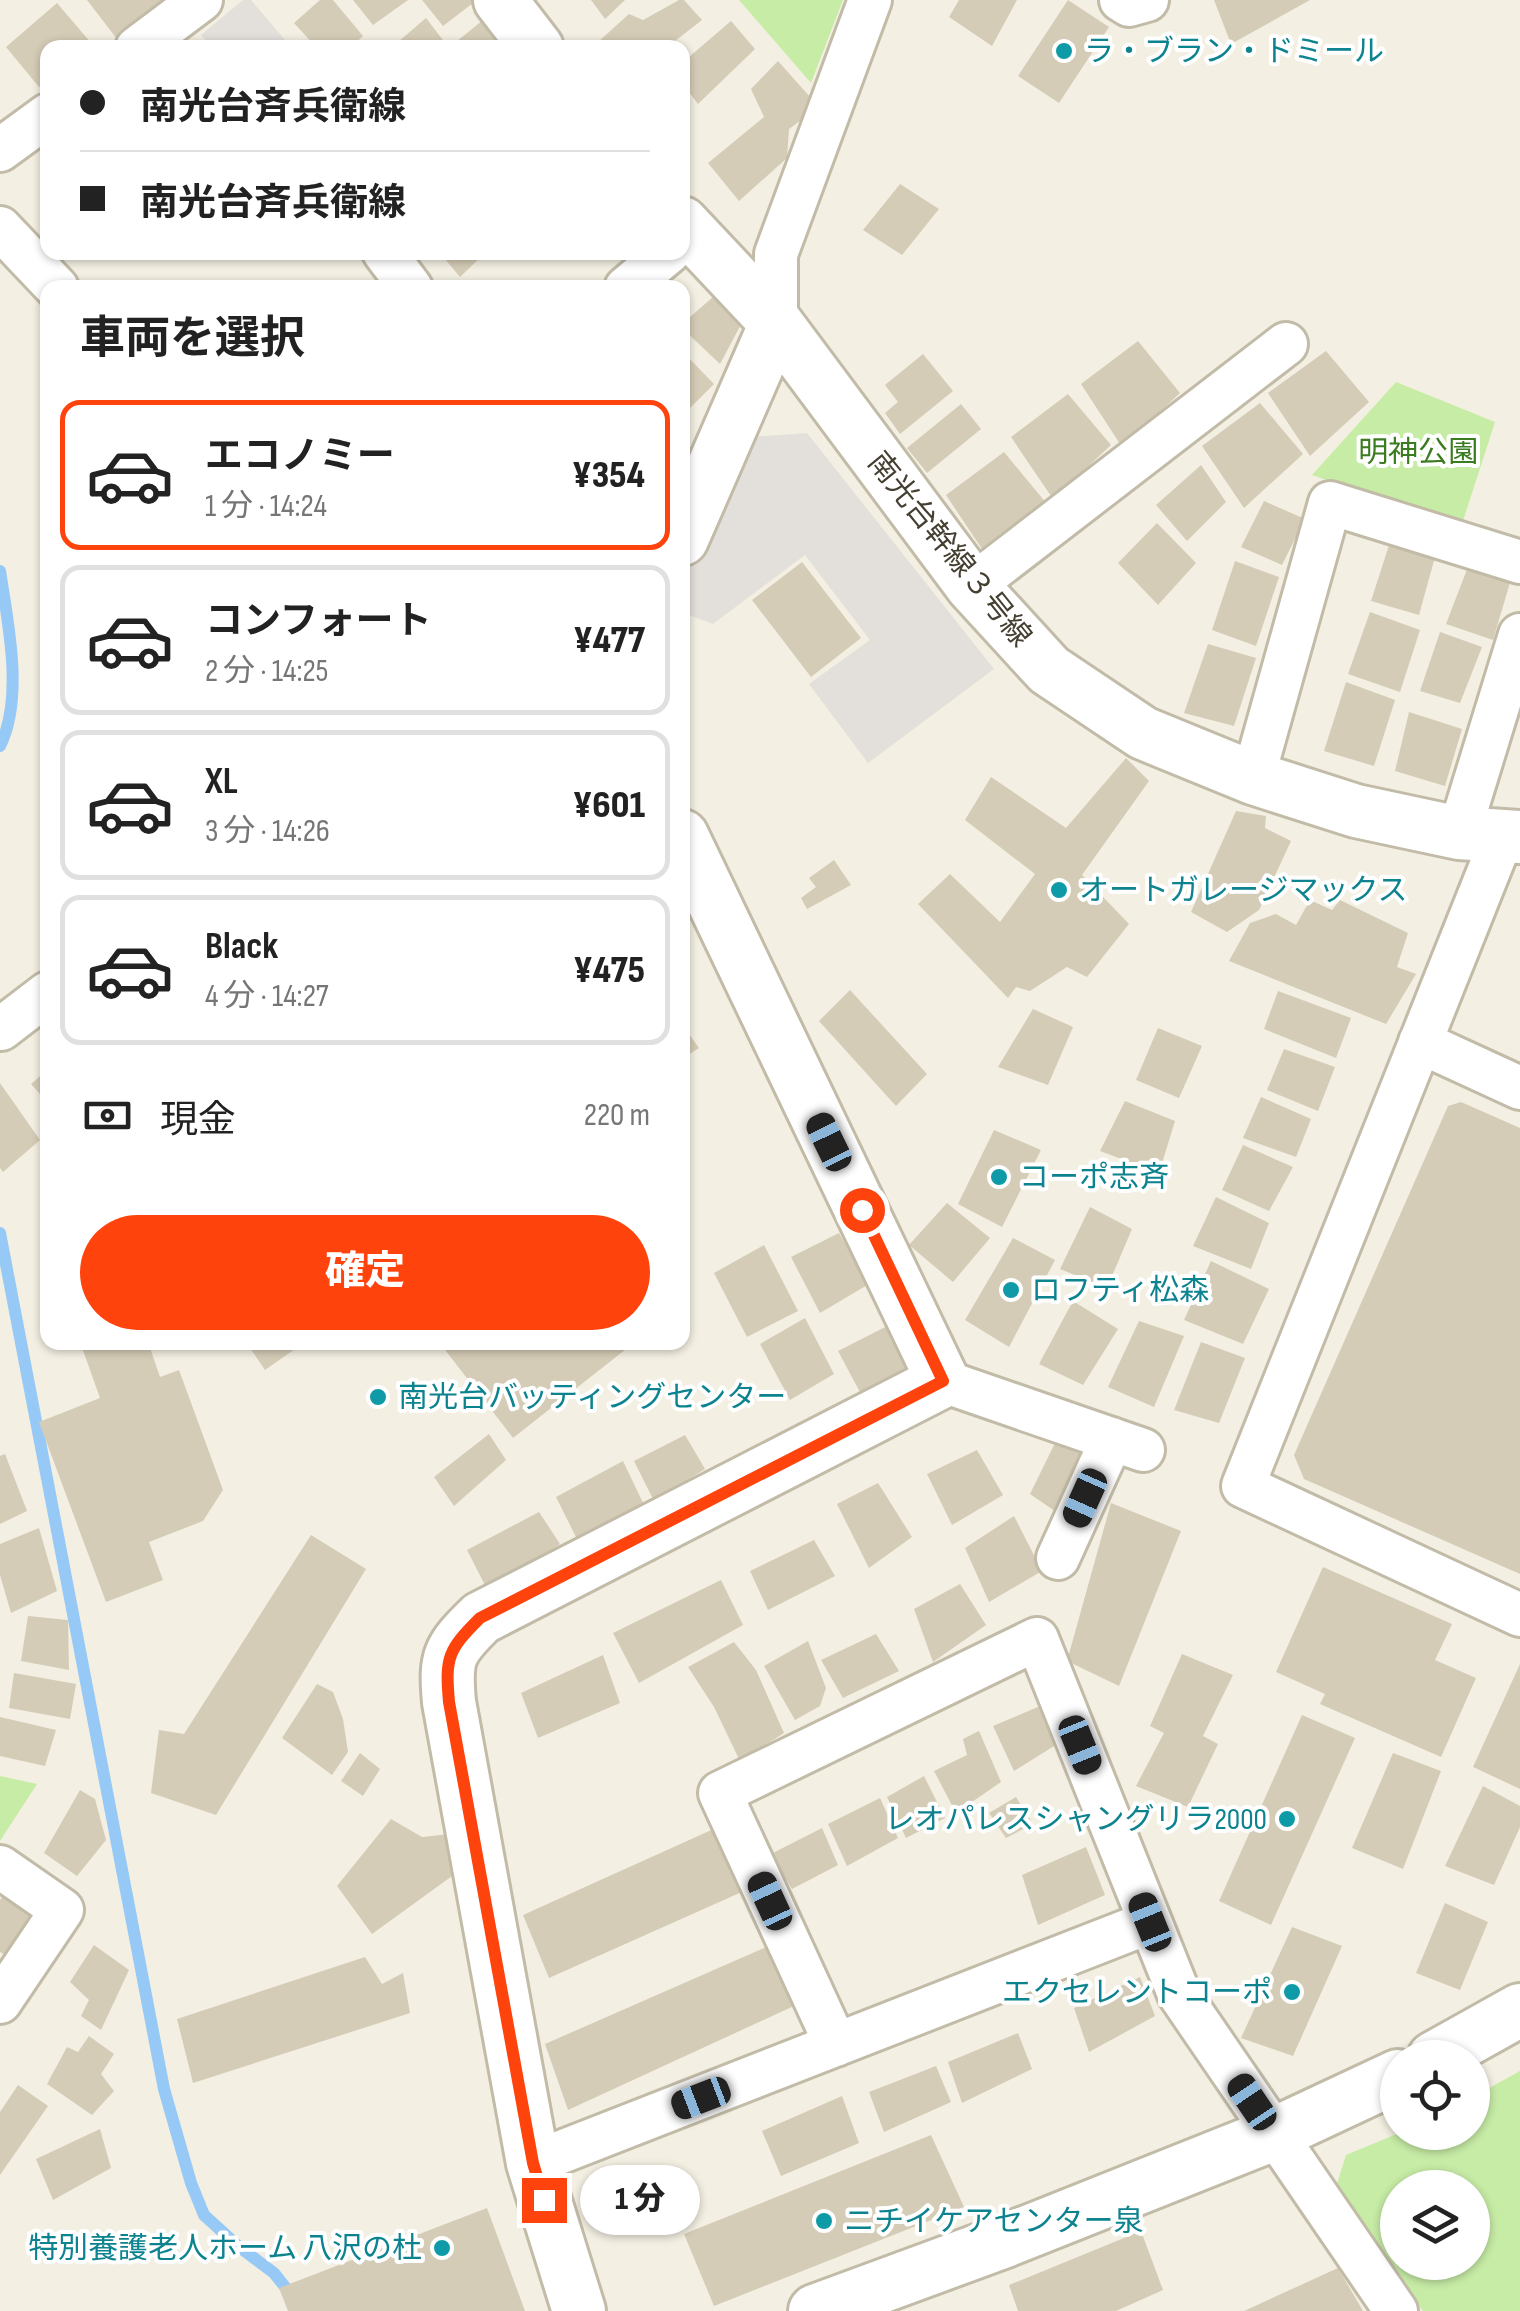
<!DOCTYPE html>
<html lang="ja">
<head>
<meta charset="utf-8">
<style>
  :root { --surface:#fff; --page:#f2f2f2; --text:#222; --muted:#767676; --line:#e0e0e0; --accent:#ff430d }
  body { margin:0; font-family:"Sofia Sans Condensed","Noto Sans JP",sans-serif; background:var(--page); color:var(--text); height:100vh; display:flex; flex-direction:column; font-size:38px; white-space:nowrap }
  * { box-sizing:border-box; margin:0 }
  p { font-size:32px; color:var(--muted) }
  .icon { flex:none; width:55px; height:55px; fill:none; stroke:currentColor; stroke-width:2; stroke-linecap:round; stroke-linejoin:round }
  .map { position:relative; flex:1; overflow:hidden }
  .sheet { position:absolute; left:40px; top:280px; width:650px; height:1070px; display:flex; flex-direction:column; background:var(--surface); border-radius:20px; box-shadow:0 2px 8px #0004 }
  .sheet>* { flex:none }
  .banner { position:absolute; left:40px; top:40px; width:650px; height:220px; border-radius:20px; box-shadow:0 2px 8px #0004; display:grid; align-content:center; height:220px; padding:0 40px; background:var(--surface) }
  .tools { position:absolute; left:1380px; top:2040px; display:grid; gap:20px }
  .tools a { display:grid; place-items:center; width:110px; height:110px; border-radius:50%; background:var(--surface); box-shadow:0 2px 8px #0004; font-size:50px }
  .end { position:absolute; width:45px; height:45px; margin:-22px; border:12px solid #ff430d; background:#fff; box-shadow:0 0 0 5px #fff }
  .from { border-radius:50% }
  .bubble { position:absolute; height:70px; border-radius:35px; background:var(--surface); box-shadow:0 2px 8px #0004; font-size:32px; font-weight:800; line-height:70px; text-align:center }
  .car { position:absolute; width:30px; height:60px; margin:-30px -15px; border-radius:12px; box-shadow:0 0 8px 2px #0007; background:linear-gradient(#222 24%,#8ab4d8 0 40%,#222 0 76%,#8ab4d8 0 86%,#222 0) }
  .banner b { display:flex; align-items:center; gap:35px; height:95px; font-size:38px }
  .banner b+b { border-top:2px solid var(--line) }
  .banner i { width:25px; height:25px; background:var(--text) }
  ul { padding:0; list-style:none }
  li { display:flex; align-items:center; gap:30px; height:150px; margin:0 20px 15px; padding:0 20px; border:5px solid var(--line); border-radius:20px }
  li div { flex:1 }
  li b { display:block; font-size:38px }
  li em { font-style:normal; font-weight:800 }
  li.selected { border-color:var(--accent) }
  li>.icon { width:90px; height:90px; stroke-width:1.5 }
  h2 { padding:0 40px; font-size:45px; line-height:120px }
  .pay { display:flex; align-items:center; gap:25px; height:110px; padding:0 40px; font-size:38px }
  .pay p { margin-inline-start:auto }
  .action { display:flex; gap:20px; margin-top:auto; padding:20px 40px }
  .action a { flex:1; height:115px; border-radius:60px; background:var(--accent); color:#fff; font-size:40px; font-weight:800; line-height:115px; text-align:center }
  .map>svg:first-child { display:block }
  .green { fill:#c7eca6; fill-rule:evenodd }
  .parking { fill:#e3e0db }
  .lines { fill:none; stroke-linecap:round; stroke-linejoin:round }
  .stream { stroke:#97c9f7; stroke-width:12 }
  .building { fill:#d5ccb7 }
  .minor-casing { stroke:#c2bba7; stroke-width:48 }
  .tertiary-casing { stroke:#c2bba7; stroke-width:58 }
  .minor { stroke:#fff; stroke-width:42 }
  .tertiary { stroke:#fff; stroke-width:52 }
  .route { stroke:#ff430d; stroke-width:12 }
  .culture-dot { fill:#0f9aa8; stroke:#fff; stroke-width:4 }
  .labels { text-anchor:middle; stroke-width:8; stroke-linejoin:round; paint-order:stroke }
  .culture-label { font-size:30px; fill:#0d838f; stroke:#fff; text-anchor:start }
  .park-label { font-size:30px; fill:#3c7c21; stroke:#fff }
  .street-label { font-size:30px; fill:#453f32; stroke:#fff }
</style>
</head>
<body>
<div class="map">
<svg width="1520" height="2311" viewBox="0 0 1520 2311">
  <rect width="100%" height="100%" fill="#f3efe2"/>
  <!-- green -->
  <path class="green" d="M 739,0 L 843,0 L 811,83 Z
    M 1396,382 L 1495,422 L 1461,527 L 1312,475 Z
    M 0,1776 L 37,1784 L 0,1841 Z
    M 1520,2071 L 1520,2311 L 1423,2311 L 1335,2190 L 1346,2155 L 1399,2133 L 1472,2132 L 1473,2097 ZM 1398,2188 L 1472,2188 L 1472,2262 L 1398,2262 Z"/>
  <!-- parking -->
  <path class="parking" d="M 243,0 L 251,0 L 291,47 L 211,47 L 201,35 Z
    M 807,433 L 994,669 L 868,763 L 809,684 L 870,640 L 805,555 L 713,624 L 683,613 L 683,570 L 729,462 L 750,437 Z"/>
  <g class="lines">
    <!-- stream -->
    <path class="stream" d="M 0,571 C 8,623 24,698 0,746
      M 0,1233 L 164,2089 L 191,2183 L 204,2215 L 238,2246 L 274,2273 L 304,2311"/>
  </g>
  <!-- building -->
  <path class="building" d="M 87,0 L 168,0 L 117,39 Z
    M 320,0 L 333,0 L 363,36 L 350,48 L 317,48 L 294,23 Z
    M 353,0 L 408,0 L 373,25 Z
    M 422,0 L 477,0 L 443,26 Z
    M 591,0 L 625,0 L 605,19 Z
    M 679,0 L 684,0 L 702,20 L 666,48 L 602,48 L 598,42 L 629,14 L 643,20 Z
    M 959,0 L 1017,0 L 992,46 L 949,17 Z
    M 1068,0 L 1109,27 L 1059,103 L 1018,76 Z
    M 1214,0 L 1310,0 L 1231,44 Z
    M 57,3 L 92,44 L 87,48 L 48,48 L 48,81 L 39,87 L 6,47 Z
    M 488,16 L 514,48 L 461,48 L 456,42 Z
    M 426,18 L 449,48 L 391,48 Z
    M 731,21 L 755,49 L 698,104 L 682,83 L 682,63 Z
    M 778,61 L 819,107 L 789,129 L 787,158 L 739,201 L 708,163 L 764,117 L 751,89 Z
    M 900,184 L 939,209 L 902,255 L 863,230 Z
    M 439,252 L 486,252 L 460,277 Z
    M 721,290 L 745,317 L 720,364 L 682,328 L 682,324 Z
    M 1138,341 L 1180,393 L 1122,447 L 1081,384 Z
    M 682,351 L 714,384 L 685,413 L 682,411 Z
    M 1326,351 L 1369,402 L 1310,456 L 1268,393 Z
    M 923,354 L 953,391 L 900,434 L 885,413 L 898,402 L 885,385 Z
    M 1068,394 L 1111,445 L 1053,499 L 1011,437 Z
    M 1260,403 L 1303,454 L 1244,508 L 1202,446 Z
    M 961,404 L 981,429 L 927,473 L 907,448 Z
    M 1004,452 L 1047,504 L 988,558 L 946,495 Z
    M 1201,465 L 1226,502 L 1187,541 L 1156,505 Z
    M 1264,501 L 1305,519 L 1282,565 L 1241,547 Z
    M 1157,523 L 1196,563 L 1158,605 L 1118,563 Z
    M 1391,539 L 1435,557 L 1419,615 L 1371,601 Z
    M 1235,561 L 1279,577 L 1256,646 L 1212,630 Z
    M 802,562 L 861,638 L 811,677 L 752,600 Z
    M 1469,564 L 1512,576 L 1493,640 L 1446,624 Z
    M 1370,612 L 1420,630 L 1400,692 L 1348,674 Z
    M 1440,632 L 1482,647 L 1460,703 L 1420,691 Z
    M 1208,644 L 1256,658 L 1234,726 L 1184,713 Z
    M 1346,682 L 1395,700 L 1374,766 L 1324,751 Z
    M 1409,712 L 1462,729 L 1445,786 L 1395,771 Z
    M 1126,758 L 1149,781 L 1082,875 L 1129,924 L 1087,977 L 1067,967 L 1030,991 L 1016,987 L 1008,998 L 918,904 L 950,874 L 1000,922 L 1035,874 L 965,820 L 991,777 L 1066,828 Z
    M 1236,811 L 1266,816 L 1265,828 L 1291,841 L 1259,910 L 1227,932 L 1191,912 Z
    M 834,860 L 851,885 L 807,909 L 801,898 L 816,887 L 809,878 Z
    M 1310,900 L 1332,910 L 1340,900 L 1408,933 L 1397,967 L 1416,974 L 1386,1024 L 1229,961 L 1250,923 L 1276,914 L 1296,925 Z
    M 850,990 L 927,1074 L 896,1106 L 819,1021 Z
    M 1278,991 L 1351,1018 L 1336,1058 L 1264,1029 Z
    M 1033,1009 L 1073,1027 L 1048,1085 L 998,1067 Z
    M 682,1024 L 699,1048 L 682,1059 Z
    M 1158,1028 L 1202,1046 L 1179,1098 L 1136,1080 Z
    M 1284,1049 L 1335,1067 L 1318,1111 L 1267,1090 Z
    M 48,1069 L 48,1103 L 31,1084 Z
    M 0,1083 L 40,1140 L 3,1172 L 0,1168 Z
    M 1261,1097 L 1311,1119 L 1296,1157 L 1243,1138 Z
    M 1125,1101 L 1175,1121 L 1159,1173 L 1100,1151 Z
    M 1461,1102 L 1520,1128 L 1520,1574 L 1304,1479 L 1294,1455 L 1448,1106 Z
    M 994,1130 L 1041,1150 L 1002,1227 L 958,1204 Z
    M 1243,1145 L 1293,1167 L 1269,1211 L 1222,1190 Z
    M 1216,1197 L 1269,1223 L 1251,1269 L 1193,1246 Z
    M 947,1203 L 990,1238 L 953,1282 L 909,1245 Z
    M 1090,1207 L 1132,1229 L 1107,1288 L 1060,1269 Z
    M 839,1233 L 869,1284 L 820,1313 L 791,1257 Z
    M 1013,1238 L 1055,1260 L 1009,1347 L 965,1320 Z
    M 764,1245 L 798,1311 L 747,1337 L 714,1273 Z
    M 1211,1261 L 1269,1289 L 1243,1344 L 1184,1320 Z
    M 1073,1301 L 1118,1329 L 1083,1385 L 1039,1364 Z
    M 805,1318 L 834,1374 L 790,1400 L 760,1344 Z
    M 1139,1321 L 1184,1336 L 1154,1407 L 1108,1387 Z
    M 895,1322 L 918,1362 L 861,1394 L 838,1351 Z
    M 80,1342 L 148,1342 L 160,1377 L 179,1370 L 223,1490 L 203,1521 L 149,1542 L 163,1580 L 106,1602 L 39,1422 L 100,1398 Z
    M 246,1342 L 305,1342 L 265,1370 Z
    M 439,1342 L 635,1342 L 513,1438 Z
    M 1201,1342 L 1245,1358 L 1219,1423 L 1174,1410 Z
    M 489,1434 L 506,1460 L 454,1506 L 434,1477 Z
    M 685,1435 L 705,1469 L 654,1501 L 634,1461 Z
    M 1057,1439 L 1093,1457 L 1062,1516 L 1030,1494 Z
    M 977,1450 L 1003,1495 L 952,1525 L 927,1474 Z
    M 5,1454 L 27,1511 L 0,1524 L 0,1456 Z
    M 623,1461 L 645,1507 L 579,1543 L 556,1497 Z
    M 878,1483 L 912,1537 L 869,1568 L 837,1504 Z
    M 1111,1503 L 1181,1531 L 1119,1686 L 1067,1661 Z
    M 539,1512 L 560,1544 L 489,1593 L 467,1550 Z
    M 1014,1516 L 1042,1571 L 989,1602 L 965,1548 Z
    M 39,1528 L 57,1591 L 11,1613 L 0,1575 L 0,1544 Z
    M 311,1535 L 366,1569 L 216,1815 L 151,1793 L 159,1730 L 184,1734 Z
    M 814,1540 L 835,1576 L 768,1610 L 750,1571 Z
    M 1323,1567 L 1452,1624 L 1435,1660 L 1476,1678 L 1441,1757 L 1320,1704 L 1325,1694 L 1276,1672 Z
    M 721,1580 L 743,1625 L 639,1683 L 613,1633 Z
    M 960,1584 L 986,1625 L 933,1662 L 914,1609 Z
    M 28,1616 L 68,1620 L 69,1670 L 21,1661 Z
    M 876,1634 L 899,1671 L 843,1698 L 821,1660 Z
    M 808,1641 L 826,1688 L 820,1706 L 795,1720 L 764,1666 Z
    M 734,1642 L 756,1670 L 784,1733 L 740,1761 L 714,1707 L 688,1667 Z
    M 1182,1654 L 1233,1675 L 1203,1736 L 1218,1744 L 1188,1807 L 1136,1786 L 1164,1733 L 1150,1726 Z
    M 603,1655 L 620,1703 L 538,1738 L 521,1693 Z
    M 1520,1664 L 1520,1789 L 1473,1767 Z
    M 14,1673 L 76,1684 L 70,1719 L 9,1708 Z
    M 317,1684 L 333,1692 L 343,1719 L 348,1752 L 332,1775 L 282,1738 Z
    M 1045,1704 L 1059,1743 L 1014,1771 L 993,1726 Z
    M 1302,1715 L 1355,1738 L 1271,1925 L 1219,1901 Z
    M 0,1717 L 56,1730 L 45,1766 L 0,1756 Z
    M 979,1731 L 1001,1782 L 956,1813 L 934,1771 L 967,1755 L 963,1739 Z
    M 360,1753 L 380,1769 L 363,1796 L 341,1781 Z
    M 1393,1753 L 1441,1771 L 1403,1869 L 1352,1848 Z
    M 924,1776 L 945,1818 L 906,1838 L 887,1797 Z
    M 1483,1786 L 1520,1806 L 1520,1827 L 1494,1885 L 1445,1866 Z
    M 80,1790 L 95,1799 L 106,1840 L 77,1876 L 44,1853 Z
    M 1016,1797 L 1033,1824 L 1006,1838 L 989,1813 Z
    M 880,1798 L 898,1838 L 847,1866 L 828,1824 Z
    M 391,1819 L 422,1837 L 459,1833 L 459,1871 L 372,1934 L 337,1886 Z
    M 718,1827 L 744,1891 L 549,1978 L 523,1915 Z
    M 822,1828 L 838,1865 L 792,1889 L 771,1854 Z
    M 1086,1847 L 1105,1895 L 1038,1925 L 1022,1875 Z
    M 8,1889 L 45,1911 L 15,1961 L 0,1952 L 0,1900 Z
    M 1445,1903 L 1488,1922 L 1460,1990 L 1416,1973 Z
    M 1292,1927 L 1342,1946 L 1293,2056 L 1241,2038 Z
    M 773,1944 L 796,2005 L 568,2110 L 545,2044 Z
    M 94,1945 L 129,1970 L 101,2030 L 81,2016 L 89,2000 L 70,1982 Z
    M 365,1957 L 382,1984 L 403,1973 L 410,2013 L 193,2083 L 177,2019 Z
    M 1140,1977 L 1155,2016 L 1089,2052 L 1074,2008 Z
    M 1018,2033 L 1032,2069 L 962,2103 L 948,2062 Z
    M 89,2036 L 114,2054 L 101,2074 L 114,2091 L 92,2115 L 47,2084 L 67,2047 L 78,2052 Z
    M 936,2066 L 951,2102 L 884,2132 L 869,2092 Z
    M 18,2085 L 48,2106 L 0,2175 L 0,2112 Z
    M 842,2096 L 859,2143 L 781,2176 L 762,2131 Z
    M 100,2129 L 111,2168 L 53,2200 L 36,2159 Z
    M 931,2135 L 964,2207 L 714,2306 L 684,2234 Z
    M 487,2208 L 525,2311 L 288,2311 L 279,2288 Z
    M 1141,2231 L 1163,2290 L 1116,2311 L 1018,2311 L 1009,2285 Z
    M 1338,2268 L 1363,2311 L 1244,2311 Z"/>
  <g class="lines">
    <!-- minor casing -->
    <g class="minor-casing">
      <path id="minor" d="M 1121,0 L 1129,5 L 1147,0
        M 137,48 L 201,0
        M 0,150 L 48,115
        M 0,228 L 57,288
        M 384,252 L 411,288
        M 626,288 L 669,252
        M 776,323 L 776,254 L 870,0
        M 972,586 L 1286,344
        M 1253,778 L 1330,503 L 1520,562
        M 1459,833 L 1520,635
        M 1502,838 L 1243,1486 L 1520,1615
        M 1,1029 L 48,993
        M 1420,1042 L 1520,1088
        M 943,1381 L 1143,1450
        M 1058,1558 L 1112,1439
        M 0,1867 L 62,1910 L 0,2002
        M 836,2045 L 720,1793 L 1037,1639 L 1179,1994 L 1396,2311
        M 533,2163 L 1150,1922"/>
    </g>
    <!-- tertiary casing -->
    <g class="tertiary-casing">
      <path id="tertiary" d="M 500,0 L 537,48
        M 682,223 L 776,323 L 972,586 L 1049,670 L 1143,733 L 1253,778 L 1356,811 L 1459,833 L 1520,837
        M 682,539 L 776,323
        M 1434,2058 L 1520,2010
        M 579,2311 L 533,2163 L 449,1702 C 445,1657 448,1650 481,1618 L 943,1381 L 682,836
        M 815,2311 L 1005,2241 L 1274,2134 L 1398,2076"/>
    </g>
    <!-- minor -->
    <use href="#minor" class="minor"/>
    <!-- tertiary -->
    <use href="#tertiary" class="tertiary"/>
  </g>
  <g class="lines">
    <!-- route -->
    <path class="route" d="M 544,2200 L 533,2163 L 449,1702 C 445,1657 448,1650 480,1618 L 943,1381 L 862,1210"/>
  </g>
  <!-- markers -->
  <g class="culture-dot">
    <circle cx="1064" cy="51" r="10"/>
    <circle cx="1059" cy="890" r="10"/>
    <circle cx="999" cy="1177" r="10"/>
    <circle cx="1011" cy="1290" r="10"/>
    <circle cx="378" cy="1397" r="10"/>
    <circle cx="1287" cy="1819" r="10"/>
    <circle cx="1292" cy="1992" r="10"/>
    <circle cx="824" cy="2221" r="10"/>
    <circle cx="442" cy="2248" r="10"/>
  </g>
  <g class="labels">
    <!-- culture labels -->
    <g class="culture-label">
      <text x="1084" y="61">ラ・ブラン・ドミール</text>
      <text x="1079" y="900">オートガレージマックス</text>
      <text x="1019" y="1187">コーポ志斉</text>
      <text x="1031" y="1300">ロフティ松森</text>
      <text x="398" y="1407">南光台バッティングセンター</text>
      <text x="1267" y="1829" text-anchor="end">レオパレスシャングリラ2000</text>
      <text x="1272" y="2002" text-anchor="end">エクセレントコーポ</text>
      <text x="844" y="2231">ニチイケアセンター泉</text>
      <text x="422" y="2258" text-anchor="end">特別養護老人ホーム 八沢の杜</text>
    </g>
    <!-- park labels -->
    <g class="park-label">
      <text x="1418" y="462">明神公園</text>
    </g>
    <!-- street labels -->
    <g class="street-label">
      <text transform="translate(950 549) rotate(51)" y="10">南光台幹線３号線</text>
    </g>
  </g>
</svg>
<div class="tools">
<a><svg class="icon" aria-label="locate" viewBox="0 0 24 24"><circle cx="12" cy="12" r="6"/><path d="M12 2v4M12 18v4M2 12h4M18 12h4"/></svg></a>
<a><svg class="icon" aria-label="layers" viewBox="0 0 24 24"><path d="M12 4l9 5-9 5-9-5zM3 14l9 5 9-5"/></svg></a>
</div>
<i class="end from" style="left:862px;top:1210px"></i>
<i class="end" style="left:544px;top:2200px"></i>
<div class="bubble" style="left:580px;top:2165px;width:120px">1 分</div>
<i class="car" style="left:829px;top:1142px;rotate:334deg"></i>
<i class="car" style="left:1085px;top:1498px;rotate:204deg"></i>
<i class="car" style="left:1080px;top:1745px;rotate:158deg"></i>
<i class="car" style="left:770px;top:1901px;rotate:335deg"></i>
<i class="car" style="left:1150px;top:1922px;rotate:338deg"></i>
<i class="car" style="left:701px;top:2098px;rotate:249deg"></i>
<i class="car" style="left:1252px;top:2102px;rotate:326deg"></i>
<div class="banner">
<b><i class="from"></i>南光台斉兵衛線</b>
<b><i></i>南光台斉兵衛線</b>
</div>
<section class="sheet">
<h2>車両を選択</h2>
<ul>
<li class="selected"><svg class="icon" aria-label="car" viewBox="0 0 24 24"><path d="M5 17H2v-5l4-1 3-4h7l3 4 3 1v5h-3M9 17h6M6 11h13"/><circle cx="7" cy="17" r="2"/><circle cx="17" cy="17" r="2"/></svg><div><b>エコノミー</b><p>1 分 · 14:24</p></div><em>¥354</em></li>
<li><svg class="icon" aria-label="car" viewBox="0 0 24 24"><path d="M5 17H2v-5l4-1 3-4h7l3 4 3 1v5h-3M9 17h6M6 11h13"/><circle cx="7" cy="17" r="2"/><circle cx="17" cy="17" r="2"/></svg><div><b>コンフォート</b><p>2 分 · 14:25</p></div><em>¥477</em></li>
<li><svg class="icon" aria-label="car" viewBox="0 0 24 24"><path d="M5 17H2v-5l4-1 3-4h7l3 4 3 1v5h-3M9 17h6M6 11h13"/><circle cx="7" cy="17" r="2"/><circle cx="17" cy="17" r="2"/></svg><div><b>XL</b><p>3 分 · 14:26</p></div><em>¥601</em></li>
<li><svg class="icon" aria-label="car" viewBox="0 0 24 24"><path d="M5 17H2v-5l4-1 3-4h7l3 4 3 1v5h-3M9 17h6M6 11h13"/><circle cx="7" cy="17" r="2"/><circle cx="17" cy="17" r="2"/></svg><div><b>Black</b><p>4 分 · 14:27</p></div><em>¥475</em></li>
</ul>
<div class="pay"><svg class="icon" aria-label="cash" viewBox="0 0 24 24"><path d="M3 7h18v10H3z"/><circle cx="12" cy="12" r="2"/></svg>現金<p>220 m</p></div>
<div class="action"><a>確定</a></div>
</section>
</div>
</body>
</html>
